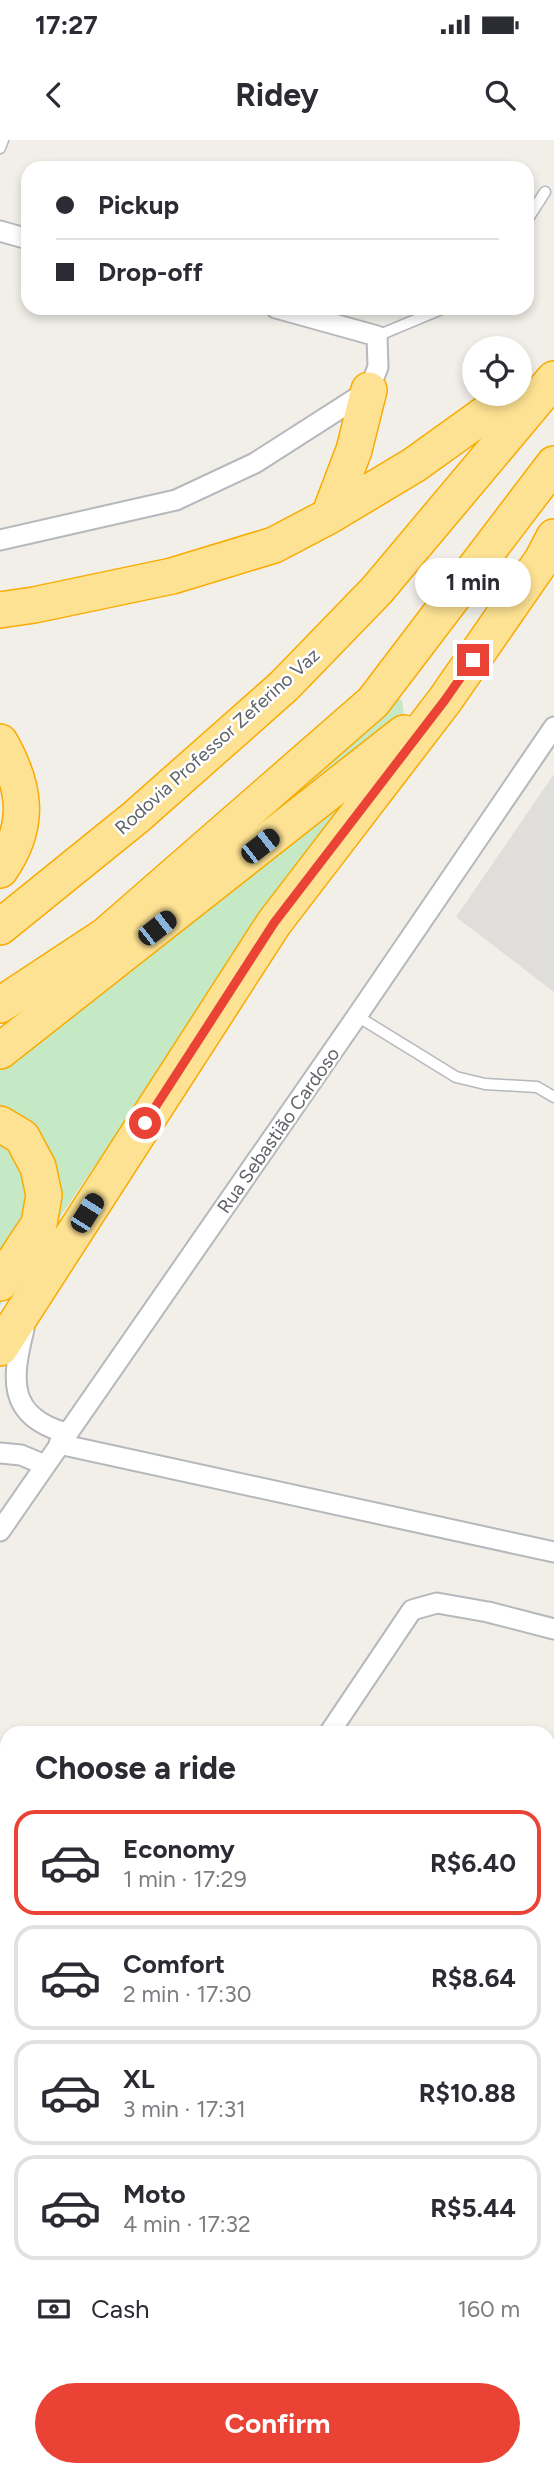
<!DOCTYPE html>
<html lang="en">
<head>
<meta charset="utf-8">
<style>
  :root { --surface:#fff; --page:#f2f2f3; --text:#2b2b33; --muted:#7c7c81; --line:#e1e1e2; --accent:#ea4335 }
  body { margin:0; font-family:Figtree,sans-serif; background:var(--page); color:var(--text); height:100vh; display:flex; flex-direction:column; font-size:26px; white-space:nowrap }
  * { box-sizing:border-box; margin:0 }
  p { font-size:23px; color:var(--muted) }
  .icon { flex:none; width:38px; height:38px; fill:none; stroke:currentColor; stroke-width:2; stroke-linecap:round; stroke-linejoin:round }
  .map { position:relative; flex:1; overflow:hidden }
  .sheet { position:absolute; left:0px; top:1586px; width:555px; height:751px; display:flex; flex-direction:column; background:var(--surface); border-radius:21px 21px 0 0; box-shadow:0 4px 10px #0003 }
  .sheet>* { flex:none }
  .hud { position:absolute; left:21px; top:21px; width:513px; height:154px; border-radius:21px; box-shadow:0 4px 10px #0003; display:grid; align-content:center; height:154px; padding:0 35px; background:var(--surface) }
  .buttons { position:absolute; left:462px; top:196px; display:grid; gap:14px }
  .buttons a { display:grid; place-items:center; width:70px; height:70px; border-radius:50%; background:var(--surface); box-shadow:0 4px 10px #0003; font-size:35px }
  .end { position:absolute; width:32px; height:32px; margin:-16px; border:9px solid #ea4335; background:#fff; box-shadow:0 0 0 4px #fff }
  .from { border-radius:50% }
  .bubble { position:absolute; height:49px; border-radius:24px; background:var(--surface); box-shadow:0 4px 10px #0003; font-size:23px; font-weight:700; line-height:49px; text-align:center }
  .car { position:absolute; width:21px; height:42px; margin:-21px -10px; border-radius:9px; box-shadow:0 0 5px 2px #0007; background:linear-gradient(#222 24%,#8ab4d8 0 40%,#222 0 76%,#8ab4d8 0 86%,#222 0) }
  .hud b { display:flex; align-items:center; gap:24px; height:66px; font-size:26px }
  .hud b+b { border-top:2px solid var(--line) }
  .hud i { width:18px; height:18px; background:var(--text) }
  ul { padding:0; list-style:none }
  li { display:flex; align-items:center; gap:21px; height:105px; margin:0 14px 10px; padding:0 21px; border:4px solid var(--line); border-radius:21px }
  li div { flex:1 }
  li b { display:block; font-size:26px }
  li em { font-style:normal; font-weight:700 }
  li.current { border-color:var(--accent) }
  li>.icon { width:63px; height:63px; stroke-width:1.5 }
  h2 { padding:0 35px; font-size:32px; line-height:84px }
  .pay { display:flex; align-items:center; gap:18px; height:77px; padding:0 35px; font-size:26px }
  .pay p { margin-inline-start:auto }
  .button { display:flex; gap:14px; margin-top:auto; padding:14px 35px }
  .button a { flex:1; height:80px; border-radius:42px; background:var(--accent); color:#fff; font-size:28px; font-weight:700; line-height:80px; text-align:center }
  .status { display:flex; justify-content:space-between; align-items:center; height:49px; padding:0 35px; background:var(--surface); direction:ltr }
  .status svg { height:19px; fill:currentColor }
  header { display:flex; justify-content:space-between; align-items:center; height:91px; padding:0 35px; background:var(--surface); font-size:32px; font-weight:700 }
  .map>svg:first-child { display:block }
  .industrial { fill:#e0deda }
  .green { fill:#c5e8c5 }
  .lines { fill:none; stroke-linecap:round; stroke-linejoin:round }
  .service-casing { stroke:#b5b8bc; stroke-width:13 }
  .minor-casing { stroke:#b5b8bc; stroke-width:23 }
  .motorway-casing { stroke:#f9ab00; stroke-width:38 }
  .service { stroke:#fff; stroke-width:10 }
  .minor { stroke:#fff; stroke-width:19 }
  .motorway { stroke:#fde293; stroke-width:35 }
  .route { stroke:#ea4335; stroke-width:9 }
  .labels { text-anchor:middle; stroke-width:5; stroke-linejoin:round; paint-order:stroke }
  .street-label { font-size:19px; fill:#5f6368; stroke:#fff }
</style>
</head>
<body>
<div class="status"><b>17:27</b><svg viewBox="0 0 49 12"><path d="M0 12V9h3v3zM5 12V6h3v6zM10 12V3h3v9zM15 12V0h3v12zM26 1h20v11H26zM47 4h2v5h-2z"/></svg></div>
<header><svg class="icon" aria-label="back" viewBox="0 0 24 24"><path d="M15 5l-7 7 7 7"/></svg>Ridey<svg class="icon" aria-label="search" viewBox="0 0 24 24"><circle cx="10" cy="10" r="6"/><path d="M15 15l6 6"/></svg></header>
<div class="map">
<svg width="554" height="2336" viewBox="0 0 554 2336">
  <rect width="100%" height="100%" fill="#f1efe8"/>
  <!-- industrial -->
  <path class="industrial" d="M 554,634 L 554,852 L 456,777 Z"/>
  <!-- green -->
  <path class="green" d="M 395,556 L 402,561 L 404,576 L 216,846 L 0,1166 L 0,893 L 293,659 Z"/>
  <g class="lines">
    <!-- service casing -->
    <g class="service-casing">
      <path id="service" d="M 0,8 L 3,0
        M 527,80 L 545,52
        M 377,196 L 444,168
        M 357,876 L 456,937 L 485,944 L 537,947 L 554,957"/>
    </g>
    <!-- minor casing -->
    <g class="minor-casing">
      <path id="minor" d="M 0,91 L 28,99
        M 0,400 L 176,360 L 255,323 L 369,250 L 378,227 L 377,196 L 276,168
        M 24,1189 C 12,1238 6,1276 66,1293
        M 59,1304 L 554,1412
        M 0,1313 L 21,1315 L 45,1325
        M 0,1391 L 357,876 L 554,587
        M 330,1592 L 412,1470 L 437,1463 L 488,1472 L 554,1489
        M 548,1771 L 554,1775
        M 0,1990 L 7,1989
        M 0,2075 L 7,2072
        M 548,2080 L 554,2084
        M 0,2108 L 7,2113
        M 548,2196 L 554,2201
        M 289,2329 L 298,2336"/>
    </g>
    <!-- motorway casing -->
    <g class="motorway-casing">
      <path id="motorway" d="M 329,376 L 354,310 L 369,250
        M 0,470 L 34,465 L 172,436 L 274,405 L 329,376 L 414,325 L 513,254
        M 0,602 C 26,647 31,686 0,730
        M 0,787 L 136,677 L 284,546 L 377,450 L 554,239
        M 0,865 L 106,795 L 373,562 L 554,324
        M 0,911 L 404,593
        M 0,984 L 22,997 L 38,1027 L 44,1055 L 39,1084 L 0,1143
        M 0,1208 L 274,783 L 445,560 L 542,420 L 554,397"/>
    </g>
    <!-- service -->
    <use href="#service" class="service"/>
    <!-- minor -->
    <use href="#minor" class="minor"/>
    <!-- motorway -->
    <use href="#motorway" class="motorway"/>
  </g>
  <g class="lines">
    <!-- route -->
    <path class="route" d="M 145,983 L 274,783 L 445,560 L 473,520"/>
  </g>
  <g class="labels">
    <!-- street labels -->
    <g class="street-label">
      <text transform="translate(217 601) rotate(-42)" y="7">Rodovia Professor Zeferino Vaz</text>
      <text transform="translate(278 990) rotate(-55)" y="7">Rua Sebastião Cardoso</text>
    </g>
  </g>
</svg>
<div class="buttons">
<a><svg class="icon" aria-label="locate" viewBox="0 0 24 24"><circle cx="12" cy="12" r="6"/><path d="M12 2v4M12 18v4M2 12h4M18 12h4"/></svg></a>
</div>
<i class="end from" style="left:145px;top:983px"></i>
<i class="end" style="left:473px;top:520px"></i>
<div class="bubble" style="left:415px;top:418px;width:116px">1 min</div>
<i class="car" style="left:260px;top:706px;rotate:52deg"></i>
<i class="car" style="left:157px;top:788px;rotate:52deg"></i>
<i class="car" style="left:87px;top:1073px;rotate:32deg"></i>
<div class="hud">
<b><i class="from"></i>Pickup</b>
<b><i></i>Drop-off</b>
</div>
<section class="sheet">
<h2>Choose a ride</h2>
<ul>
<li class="current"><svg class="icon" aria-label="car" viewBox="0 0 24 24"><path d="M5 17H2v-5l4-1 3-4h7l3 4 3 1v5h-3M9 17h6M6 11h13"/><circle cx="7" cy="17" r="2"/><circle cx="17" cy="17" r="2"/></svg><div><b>Economy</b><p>1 min · 17:29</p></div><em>R$6.40</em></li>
<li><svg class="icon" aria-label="car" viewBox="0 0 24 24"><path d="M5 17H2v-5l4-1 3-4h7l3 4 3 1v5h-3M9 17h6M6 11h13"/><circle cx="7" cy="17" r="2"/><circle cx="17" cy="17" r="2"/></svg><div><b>Comfort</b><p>2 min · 17:30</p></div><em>R$8.64</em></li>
<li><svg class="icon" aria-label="car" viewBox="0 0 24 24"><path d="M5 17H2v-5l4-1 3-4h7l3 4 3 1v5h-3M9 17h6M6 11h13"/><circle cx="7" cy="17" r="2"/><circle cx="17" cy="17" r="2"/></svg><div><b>XL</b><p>3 min · 17:31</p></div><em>R$10.88</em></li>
<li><svg class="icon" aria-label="car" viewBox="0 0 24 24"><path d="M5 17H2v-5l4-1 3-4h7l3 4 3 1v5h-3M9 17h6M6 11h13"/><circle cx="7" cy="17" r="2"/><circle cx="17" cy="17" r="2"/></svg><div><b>Moto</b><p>4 min · 17:32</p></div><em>R$5.44</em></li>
</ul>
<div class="pay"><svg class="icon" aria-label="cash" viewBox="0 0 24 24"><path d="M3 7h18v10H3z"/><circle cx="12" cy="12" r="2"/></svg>Cash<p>160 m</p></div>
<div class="button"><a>Confirm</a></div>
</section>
</div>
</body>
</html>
